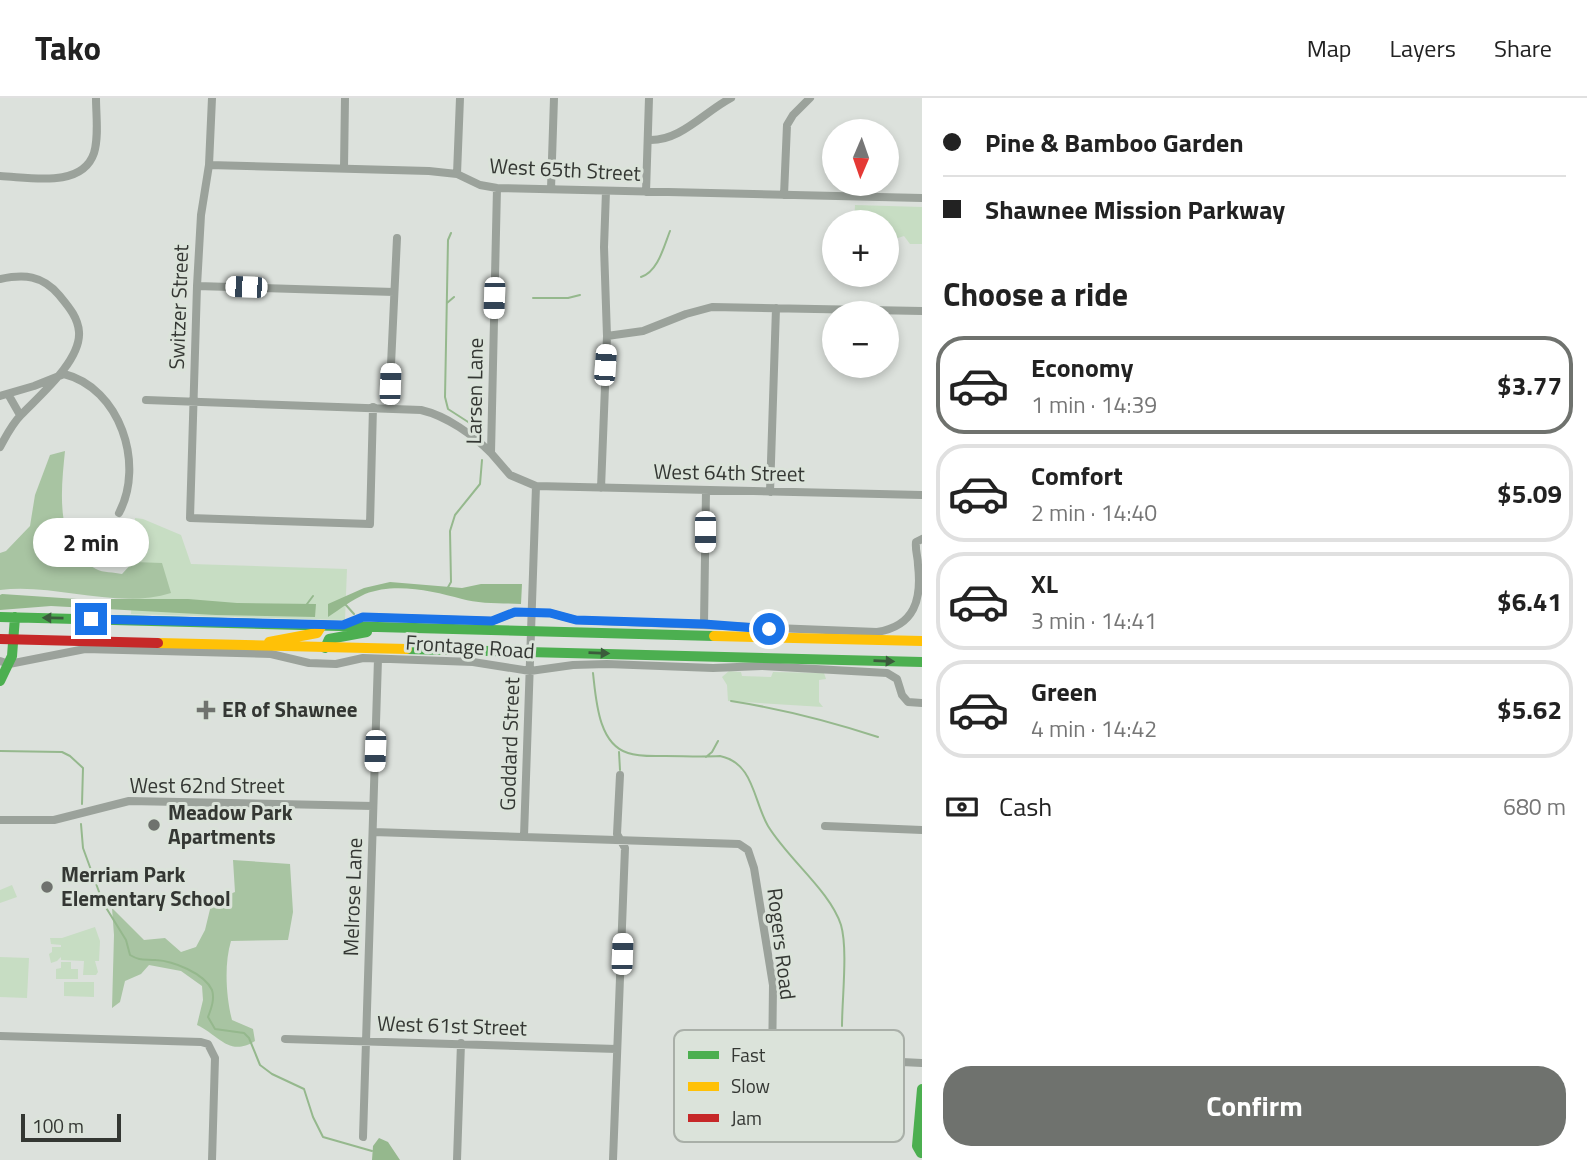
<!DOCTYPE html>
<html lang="en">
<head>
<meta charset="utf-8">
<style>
  :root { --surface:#fff; --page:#f6f6f6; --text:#222; --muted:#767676; --line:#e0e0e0; --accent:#6f726e }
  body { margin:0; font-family:"Titillium Web",sans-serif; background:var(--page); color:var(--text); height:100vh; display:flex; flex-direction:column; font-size:26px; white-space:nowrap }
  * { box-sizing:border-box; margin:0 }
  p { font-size:23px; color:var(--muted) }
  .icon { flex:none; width:38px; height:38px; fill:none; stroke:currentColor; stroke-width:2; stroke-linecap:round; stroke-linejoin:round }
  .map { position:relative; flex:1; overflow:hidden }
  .drawer { display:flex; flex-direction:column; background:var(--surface); width:665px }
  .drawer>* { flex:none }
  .top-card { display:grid; align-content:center; height:154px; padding:0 21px; background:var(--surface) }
  .needle { width:46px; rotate:182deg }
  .controls { position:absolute; left:822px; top:21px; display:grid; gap:14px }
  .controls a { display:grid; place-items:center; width:77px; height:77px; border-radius:50%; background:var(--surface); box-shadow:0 4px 10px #0003; font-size:35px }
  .scale { position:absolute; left:21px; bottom:18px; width:100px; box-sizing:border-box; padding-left:7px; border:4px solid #343733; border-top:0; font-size:19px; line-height:24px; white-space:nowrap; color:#343733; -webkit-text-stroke:5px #dbe3da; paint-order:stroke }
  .end { position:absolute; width:32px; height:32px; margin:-16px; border:9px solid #1a73e8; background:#fff; box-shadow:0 0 0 4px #fff }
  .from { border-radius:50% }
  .bubble { position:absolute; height:49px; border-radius:24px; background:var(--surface); box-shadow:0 4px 10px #0003; font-size:23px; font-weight:700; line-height:49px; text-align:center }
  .car { position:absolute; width:21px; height:42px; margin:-21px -10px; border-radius:9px; box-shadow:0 0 5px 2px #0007; background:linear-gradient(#fff 24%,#345 0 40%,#fff 0 76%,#345 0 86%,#fff 0) }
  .top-card b { display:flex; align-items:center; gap:24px; height:66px; font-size:26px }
  .top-card b+b { border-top:2px solid var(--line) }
  .top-card i { width:18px; height:18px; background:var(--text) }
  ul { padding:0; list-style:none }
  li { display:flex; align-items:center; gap:21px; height:98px; margin:0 14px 10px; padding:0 7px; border:4px solid var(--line); border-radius:28px }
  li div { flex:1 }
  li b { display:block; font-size:26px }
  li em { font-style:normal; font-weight:700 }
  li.on { border-color:var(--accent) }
  li>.icon { width:63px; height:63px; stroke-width:1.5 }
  h2 { padding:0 21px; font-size:32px; line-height:84px }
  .pay { display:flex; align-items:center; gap:18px; height:77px; padding:0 21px; font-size:26px }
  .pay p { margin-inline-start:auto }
  .cta { display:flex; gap:14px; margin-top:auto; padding:14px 21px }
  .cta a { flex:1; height:80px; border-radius:28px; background:var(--accent); color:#fff; font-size:28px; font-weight:700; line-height:80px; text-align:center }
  header { display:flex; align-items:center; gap:42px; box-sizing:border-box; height:98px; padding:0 35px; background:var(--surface); border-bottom:2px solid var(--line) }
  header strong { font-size:33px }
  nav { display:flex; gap:38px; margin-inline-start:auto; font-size:24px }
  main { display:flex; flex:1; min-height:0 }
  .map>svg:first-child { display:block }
  .green { fill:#c7ddc3 }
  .forest { fill:#a8c4a2 }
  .water { fill:#95b88d }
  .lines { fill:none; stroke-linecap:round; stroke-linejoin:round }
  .stream { stroke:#95b88d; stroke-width:2 }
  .street { stroke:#9ba29b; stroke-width:8 }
  .fast { stroke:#4caf50; stroke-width:10 }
  .slow { stroke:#ffc107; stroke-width:10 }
  .jam { stroke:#c62828; stroke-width:10 }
  .oneway { fill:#3b5b3c }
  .route { stroke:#1a73e8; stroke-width:9 }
  .poi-dot { fill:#6f726e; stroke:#dbe3da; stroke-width:2.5 }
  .labels { text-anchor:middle; stroke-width:6; stroke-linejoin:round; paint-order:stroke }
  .street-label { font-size:21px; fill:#343733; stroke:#dbe3da }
  .poi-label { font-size:21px; font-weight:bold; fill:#343733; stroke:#dbe3da; text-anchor:start }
  .key { fill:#dbe3da; stroke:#a9afa8; stroke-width:2 }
  .key-label { font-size:19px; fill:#343733 }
</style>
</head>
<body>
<header>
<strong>Tako</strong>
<nav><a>Map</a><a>Layers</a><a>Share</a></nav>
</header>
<main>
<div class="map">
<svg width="922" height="1062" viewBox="0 0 922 1062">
  <rect width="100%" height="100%" fill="#dce1dc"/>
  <!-- green -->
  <path class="green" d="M 855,107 L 922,109 L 922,146 L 910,146 L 904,138 L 892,142 L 887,139 L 887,124 L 854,124 Z
    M 135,420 L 143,421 L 181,437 L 191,466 L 347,471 L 345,522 L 131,516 Z
    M 729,573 L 741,574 L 742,578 L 771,579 L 773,574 L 824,575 L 826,581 L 819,582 L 819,604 L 823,609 L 728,603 L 727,587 L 722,579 Z
    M 12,787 L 17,799 L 0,805 L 0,792 Z
    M 95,829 L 100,843 L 99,863 L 95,863 L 98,874 L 96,877 L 83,877 L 84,863 L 61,862 L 61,859 L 57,863 L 51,865 L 49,856 L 52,854 L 52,849 L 61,849 L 61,847 L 51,846 L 50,840 L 62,840 Z
    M 0,859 L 29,860 L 27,900 L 0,899 Z
    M 61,864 L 71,864 L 71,871 L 78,871 L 78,881 L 56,881 L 56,871 L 61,870 Z
    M 64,884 L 94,884 L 94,899 L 64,898 Z"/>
  <!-- forest -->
  <path class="forest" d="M 65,353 C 61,393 54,449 96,471 C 103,475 114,474 122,476 L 133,464 L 162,465 L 171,495 C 116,512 56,485 0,492 L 0,455 L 6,453 L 30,428 L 35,397 L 50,357 Z
    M 233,762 L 290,766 L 293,814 L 288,842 L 231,843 C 224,866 226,899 232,922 L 253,931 L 255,943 C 229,959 220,938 197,927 L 203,902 L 202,888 L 181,873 L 149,867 L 141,876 L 125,883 L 120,904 L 112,910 L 114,837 L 112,810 L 144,842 L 165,840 L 181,854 L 196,849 L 205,832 L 212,803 L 235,794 Z"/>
  <!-- water -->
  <path class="water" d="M 390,484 L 462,490 L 481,486 L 522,486 L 521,506 C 504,505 478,506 462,501 C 433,493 395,484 365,496 C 352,502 340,511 328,519 L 328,506 L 364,490 Z
    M 2,496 L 77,501 L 188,501 L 237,505 L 316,506 L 315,519 L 216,517 L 51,508 L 0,512 L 0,497 Z
    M 379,1040 L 388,1044 L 400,1062 L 372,1062 L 373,1048 Z"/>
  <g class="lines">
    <!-- stream -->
    <path class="stream" d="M 451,135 L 448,142 L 445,299 L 448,311 L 479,331
      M 641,179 C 658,174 664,148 670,133
      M 533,200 L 568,200 L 580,197
      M 447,205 L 454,199
      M 447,491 L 451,484 L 450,433 L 455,417 L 480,386 L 482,362
      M 307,506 L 313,498
      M 345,506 L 354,516
      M 593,575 C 596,601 598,646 628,655 C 639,659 653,658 665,658 C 683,658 702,659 720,658 C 754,665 753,702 768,728 C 788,761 830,793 841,827 C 848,851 842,901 842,928
      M 731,603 C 782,611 829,623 878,639
      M 0,653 L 62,654 L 70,658 L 83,670 L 82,706
      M 619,654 L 620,672
      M 706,659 L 712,654 L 718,643
      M 81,726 L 83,750 L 102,802
      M 105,808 L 126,842 L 130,857 C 140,863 144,861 156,862 C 173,863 204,875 212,892 C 215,901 211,911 208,919 L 215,931 L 244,935 L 249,940 L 260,967 L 272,976 L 304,991 L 313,1019 L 323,1039 L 372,1053"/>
    <!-- street -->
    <path class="street" d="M 212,0 L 209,67 L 201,117 L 197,188 L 190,420 L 370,426 L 373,309
      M 648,42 C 680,44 704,14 731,0
      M 209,67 L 429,73 L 457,76 L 480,87 L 497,90 L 922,100
      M 344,70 L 345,0
      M 457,76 L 460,0
      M 0,78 C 29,79 82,91 94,55 C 99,39 96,17 96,0
      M 497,90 L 491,355 L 510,377 L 536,388 L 922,397
      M 551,91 L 554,0
      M 646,94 L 649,0
      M 784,97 L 787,27 L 793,17 L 810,0
      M 0,181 C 24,176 42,177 59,197 C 68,208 78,219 79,234 C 81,263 39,298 21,317 C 12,326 6,338 0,349
      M 197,188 L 394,194
      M 607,238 L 643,233 L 686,216 L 712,209 L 922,213
      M 8,296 L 20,317
      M 0,298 L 34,288 L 64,276 C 120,290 145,366 119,415
      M 146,302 L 421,312 C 447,318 473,337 491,355
      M 389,309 L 397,140
      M 601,390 L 607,238 L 604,149 L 606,93
      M 770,394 L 776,210
      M 363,519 L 492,523 L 515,514 L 550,515 L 576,522 L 877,534 C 915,528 922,501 918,467 C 918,458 915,453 916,444 L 922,441
      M 704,526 L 706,393
      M 0,563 L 9,566 L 85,551 L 271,556 L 309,565 L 336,566 L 363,560 L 473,564 L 530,573 L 573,567 L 607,566 L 713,570 L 762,568 L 887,575 L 897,581 L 902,597 L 908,604 L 922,605
      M 0,722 L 54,722 L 129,703 L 373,708
      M 825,728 L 922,732
      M 373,734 L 739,746 L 748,752 L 754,770 L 773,887 L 772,972 L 778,990 L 784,997 L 791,1002 L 806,1006 L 853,1007 L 860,1003 L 871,985 L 890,968 L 902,964 L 922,965
      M 524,738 L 536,388
      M 0,938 L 201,944 L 208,946 L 215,960 L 212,1062
      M 285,941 L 617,951
      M 363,1039 L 378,561
      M 457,1062 L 461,945
      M 613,1062 L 625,750 L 617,736 L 620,677"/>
    <!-- fast -->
    <path class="fast" d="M 0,519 L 714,538
      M 325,550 L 329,541 L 367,534
      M 407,551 L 922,564
      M 0,583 L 12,558 L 15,519
      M 921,1055 L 917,1048 L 922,991"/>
    <!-- slow -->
    <path class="slow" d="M 714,538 L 922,543
      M 269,544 L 317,535 L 322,527
      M 158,545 L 407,551"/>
    <!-- jam -->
    <path class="jam" d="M 0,541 L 158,545"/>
  </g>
  <!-- one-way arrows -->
  <defs><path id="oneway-solid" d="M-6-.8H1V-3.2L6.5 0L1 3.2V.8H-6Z" transform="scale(1.75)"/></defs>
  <g class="oneway">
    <use href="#oneway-solid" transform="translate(53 520) rotate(-179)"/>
    <use href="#oneway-solid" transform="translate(599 555) rotate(2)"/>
    <use href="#oneway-solid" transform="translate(884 563) rotate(2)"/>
  </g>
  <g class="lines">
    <!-- route -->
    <path class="route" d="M 91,521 L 343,527 L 363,519 L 492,523 L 515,514 L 550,515 L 576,522 L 704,526 L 769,531"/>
  </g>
  <!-- markers -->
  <g class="poi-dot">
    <path d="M202.5 601.5h7v7h7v7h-7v7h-7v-7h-7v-7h7z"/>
    <circle cx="154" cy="727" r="7"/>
    <circle cx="47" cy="789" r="7"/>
  </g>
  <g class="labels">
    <!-- street labels -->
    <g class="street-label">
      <text transform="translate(565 72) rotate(3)" y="7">West 65th Street</text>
      <text transform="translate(179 209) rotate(-88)" y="7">Switzer Street</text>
      <text transform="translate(475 293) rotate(-89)" y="7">Larsen Lane</text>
      <text transform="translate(729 375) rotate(1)" y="7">West 64th Street</text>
      <text transform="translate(470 549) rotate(4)" y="7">Frontage Road</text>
      <text transform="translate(510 646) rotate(-88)" y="7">Goddard Street</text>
      <text x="207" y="695">West 62nd Street</text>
      <text transform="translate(353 799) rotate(-88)" y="7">Melrose Lane</text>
      <text transform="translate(781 846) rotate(83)" y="7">Rogers Road</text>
      <text transform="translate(452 928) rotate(2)" y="7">West 61st Street</text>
    </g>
    <!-- poi labels -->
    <g class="poi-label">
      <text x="222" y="619">ER of Shawnee</text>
      <text x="168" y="722">Meadow Park<tspan x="168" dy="24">Apartments</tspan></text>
      <text x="61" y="784">Merriam Park<tspan x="61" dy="24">Elementary School</tspan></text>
    </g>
  </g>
  <!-- legend -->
  <rect x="674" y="932" width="230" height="112" rx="10" class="key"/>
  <rect x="688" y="953" width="31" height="8" fill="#4caf50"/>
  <rect x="688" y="984" width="31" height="9" fill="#ffc107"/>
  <rect x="688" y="1016" width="31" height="8" fill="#c62828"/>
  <g class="key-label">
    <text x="731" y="964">Fast</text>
    <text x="731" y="995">Slow</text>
    <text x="731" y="1027">Jam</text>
  </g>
</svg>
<div class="controls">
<a><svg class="needle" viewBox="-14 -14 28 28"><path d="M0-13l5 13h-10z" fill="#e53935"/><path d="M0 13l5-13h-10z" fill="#767676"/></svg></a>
<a>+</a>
<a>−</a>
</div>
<div class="scale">100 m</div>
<i class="end from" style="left:769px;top:531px"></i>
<i class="end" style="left:91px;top:521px"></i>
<div class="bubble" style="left:33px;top:420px;width:116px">2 min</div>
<i class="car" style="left:246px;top:189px;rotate:272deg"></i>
<i class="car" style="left:494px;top:200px;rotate:182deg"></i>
<i class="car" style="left:605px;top:267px;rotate:4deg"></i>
<i class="car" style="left:390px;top:286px;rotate:2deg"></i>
<i class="car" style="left:705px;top:434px;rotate:180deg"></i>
<i class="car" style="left:375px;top:653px;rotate:182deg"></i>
<i class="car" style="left:622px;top:856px;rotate:2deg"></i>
</div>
<section class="drawer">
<div class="top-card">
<b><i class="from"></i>Pine &amp; Bamboo Garden</b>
<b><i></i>Shawnee Mission Parkway</b>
</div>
<h2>Choose a ride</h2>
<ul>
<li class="on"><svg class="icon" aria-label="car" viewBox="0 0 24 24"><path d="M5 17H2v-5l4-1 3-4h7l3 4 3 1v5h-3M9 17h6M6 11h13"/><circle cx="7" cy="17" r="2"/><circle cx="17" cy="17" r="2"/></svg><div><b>Economy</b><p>1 min · 14:39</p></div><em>$3.77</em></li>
<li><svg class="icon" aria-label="car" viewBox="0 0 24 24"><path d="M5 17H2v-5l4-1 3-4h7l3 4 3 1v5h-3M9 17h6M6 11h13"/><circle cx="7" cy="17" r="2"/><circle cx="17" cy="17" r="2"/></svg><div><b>Comfort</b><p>2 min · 14:40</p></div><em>$5.09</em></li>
<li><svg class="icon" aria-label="car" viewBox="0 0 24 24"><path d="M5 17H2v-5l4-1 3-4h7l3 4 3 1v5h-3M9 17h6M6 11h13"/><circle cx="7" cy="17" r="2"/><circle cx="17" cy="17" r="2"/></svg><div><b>XL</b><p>3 min · 14:41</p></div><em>$6.41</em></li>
<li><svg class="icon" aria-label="car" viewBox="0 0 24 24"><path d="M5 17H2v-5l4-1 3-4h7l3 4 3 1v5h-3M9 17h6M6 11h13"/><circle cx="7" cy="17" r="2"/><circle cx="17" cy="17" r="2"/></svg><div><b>Green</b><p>4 min · 14:42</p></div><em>$5.62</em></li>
</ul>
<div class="pay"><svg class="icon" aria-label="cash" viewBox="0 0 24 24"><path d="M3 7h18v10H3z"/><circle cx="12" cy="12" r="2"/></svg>Cash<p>680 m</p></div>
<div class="cta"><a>Confirm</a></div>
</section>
</main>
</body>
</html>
